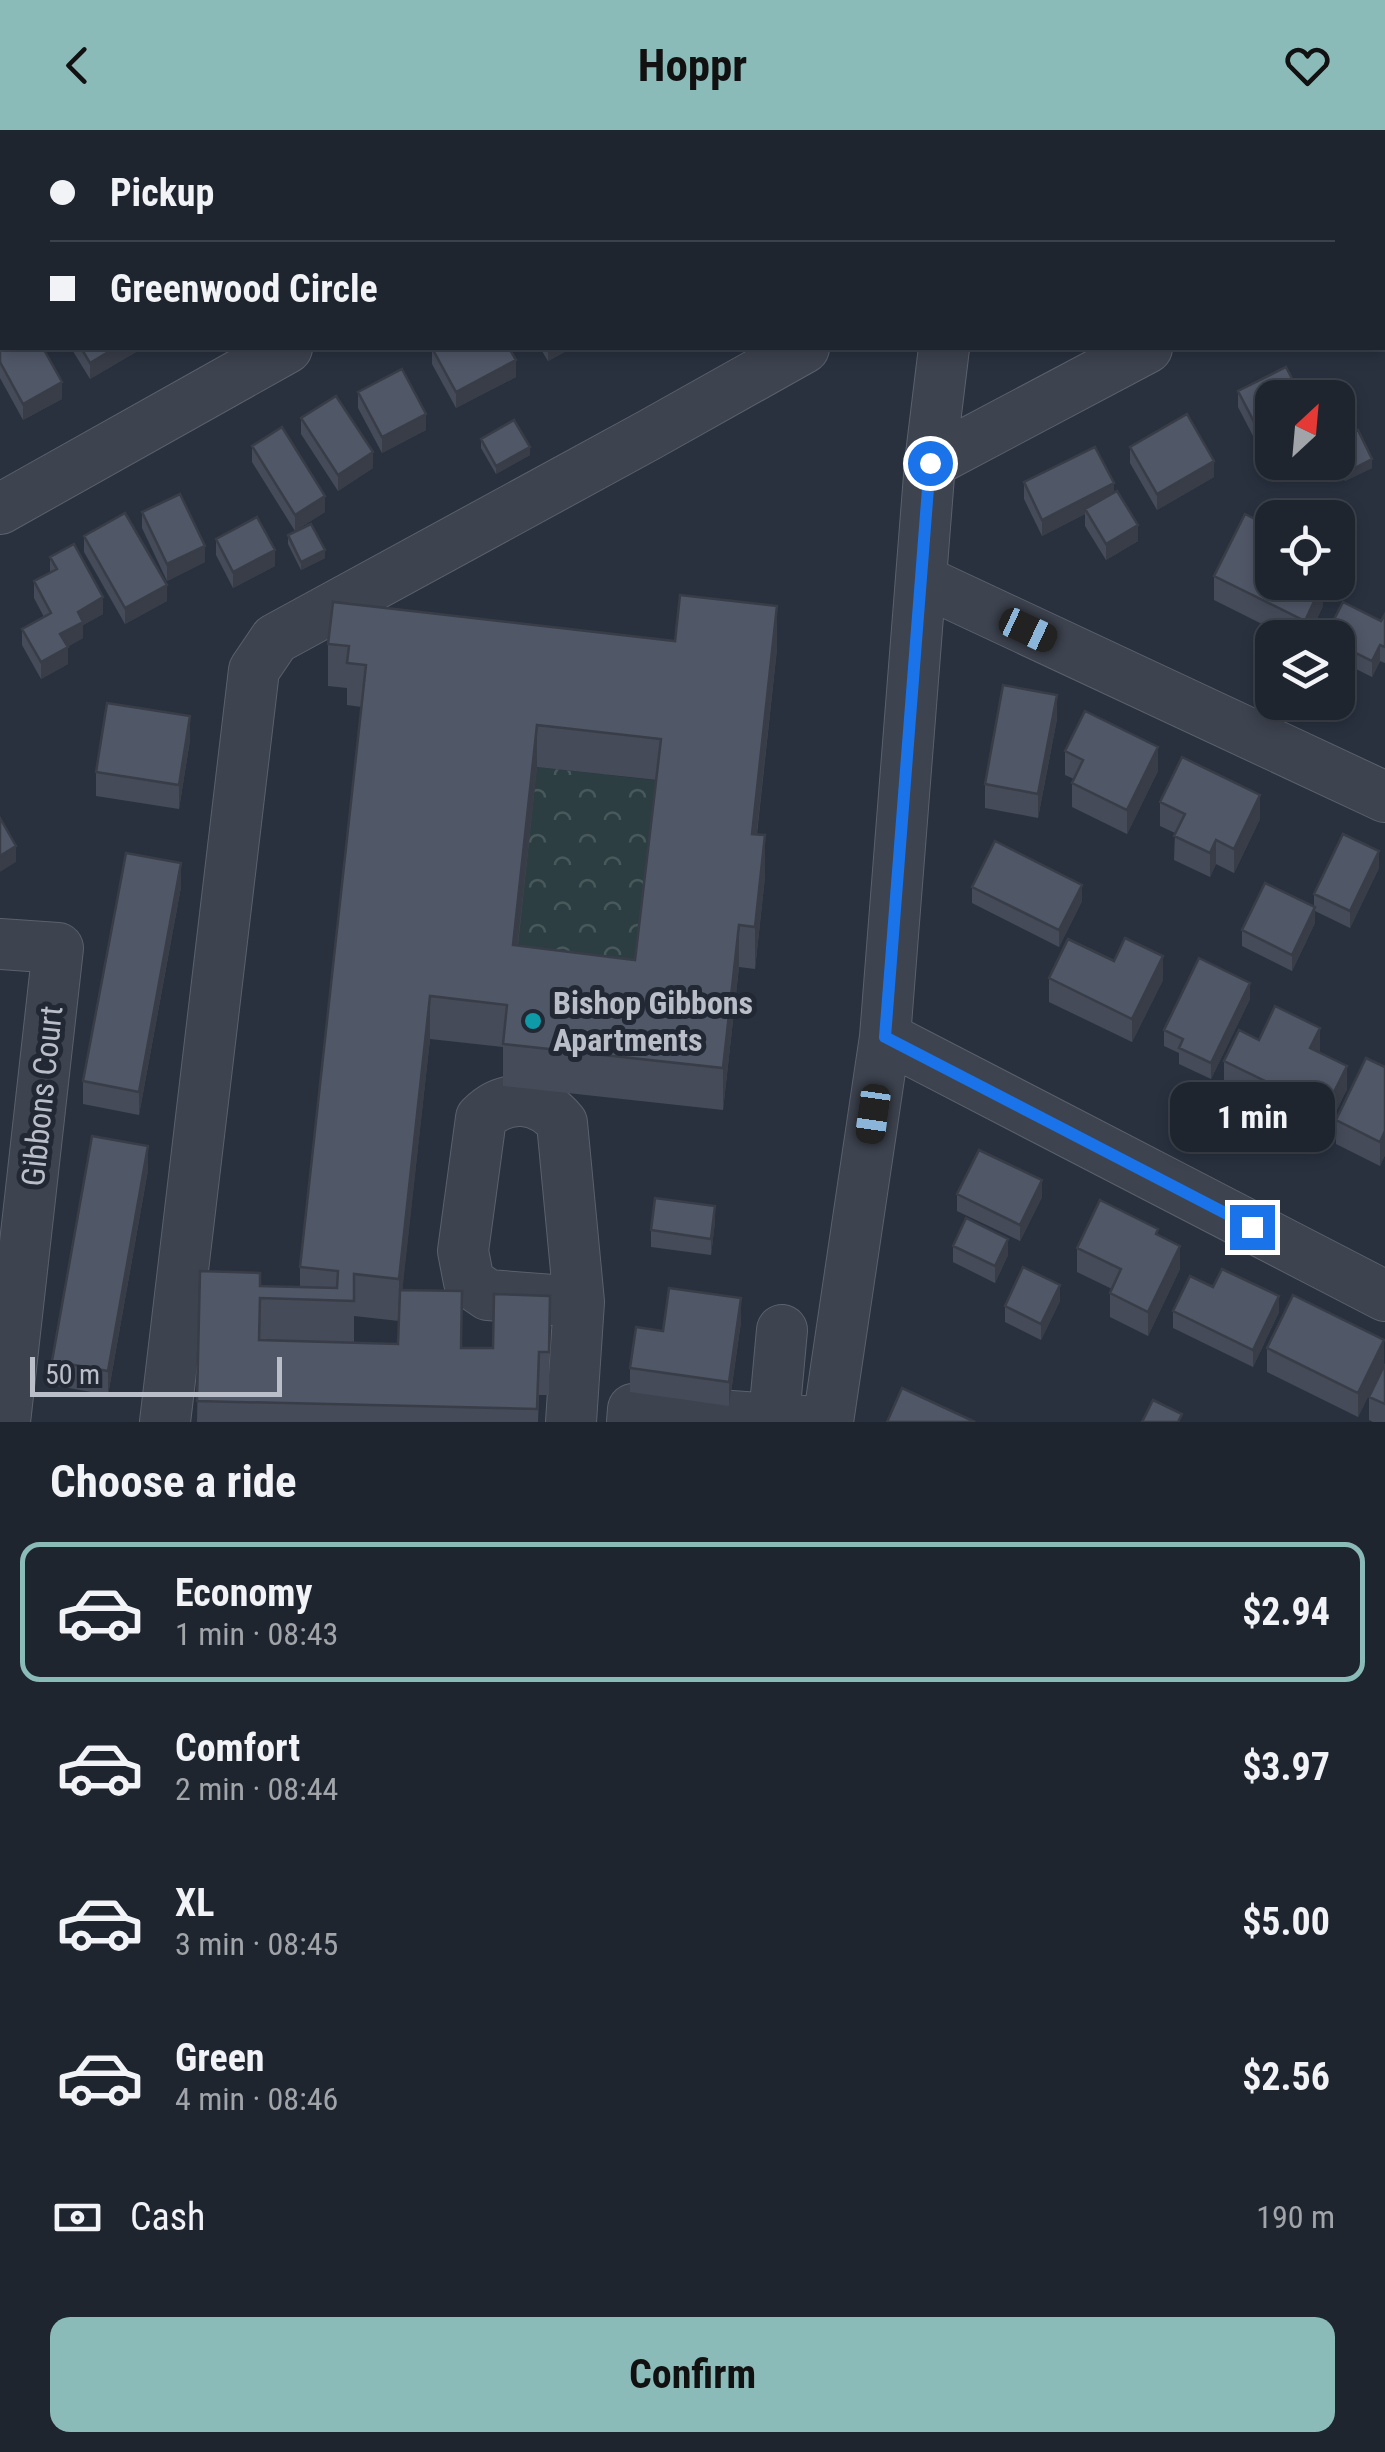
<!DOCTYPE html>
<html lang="en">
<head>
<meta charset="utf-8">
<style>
  :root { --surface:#1f252f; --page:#272d37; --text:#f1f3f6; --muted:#a1a5aa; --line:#3c424b; --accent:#8bbbb9 }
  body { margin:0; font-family:"Roboto Condensed",sans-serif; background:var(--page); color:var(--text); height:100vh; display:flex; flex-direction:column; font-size:38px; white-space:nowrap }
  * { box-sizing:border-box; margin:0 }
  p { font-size:32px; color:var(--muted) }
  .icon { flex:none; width:55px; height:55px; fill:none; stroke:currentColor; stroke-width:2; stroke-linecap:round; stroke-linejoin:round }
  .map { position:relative; height:1292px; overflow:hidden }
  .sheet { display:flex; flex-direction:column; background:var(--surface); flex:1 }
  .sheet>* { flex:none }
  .banner { position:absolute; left:0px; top:0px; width:1385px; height:220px; box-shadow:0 5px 15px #0003,0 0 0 2px var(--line); display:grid; align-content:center; height:220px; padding:0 50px; background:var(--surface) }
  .needle { width:65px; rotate:26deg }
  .buttons { position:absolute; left:1255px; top:250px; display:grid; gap:20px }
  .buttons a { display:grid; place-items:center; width:100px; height:100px; border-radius:20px; background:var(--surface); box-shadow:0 5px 15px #0003,0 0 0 2px var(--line); font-size:50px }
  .scale { position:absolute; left:30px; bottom:25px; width:252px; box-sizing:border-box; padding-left:10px; border:5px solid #babec9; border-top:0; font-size:28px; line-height:35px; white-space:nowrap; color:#babec9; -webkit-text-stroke:8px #222834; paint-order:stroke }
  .end { position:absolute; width:45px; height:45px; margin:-22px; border:12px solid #1a73e8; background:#fff; box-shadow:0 0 0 5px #fff }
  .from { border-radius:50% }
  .bubble { position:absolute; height:70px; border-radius:20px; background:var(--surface); box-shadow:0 5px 15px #0003,0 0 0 2px var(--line); font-size:32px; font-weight:700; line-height:70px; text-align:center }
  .car { position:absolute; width:30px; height:60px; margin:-30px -15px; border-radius:12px; box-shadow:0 0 8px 2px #0007; background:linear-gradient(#222 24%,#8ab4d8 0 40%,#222 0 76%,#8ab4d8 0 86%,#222 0) }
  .banner b { display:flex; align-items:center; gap:35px; height:95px; font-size:38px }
  .banner b+b { border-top:2px solid var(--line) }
  .banner i { width:25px; height:25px; background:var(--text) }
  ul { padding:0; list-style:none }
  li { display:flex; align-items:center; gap:30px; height:140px; margin:0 20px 15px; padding:0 30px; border:5px solid transparent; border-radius:20px }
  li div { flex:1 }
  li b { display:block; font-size:38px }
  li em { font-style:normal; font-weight:700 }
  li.on { border-color:var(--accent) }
  li>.icon { width:90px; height:90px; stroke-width:1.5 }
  h2 { padding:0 50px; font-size:45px; line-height:120px }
  .pay { display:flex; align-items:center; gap:25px; height:110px; padding:0 50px; font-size:38px }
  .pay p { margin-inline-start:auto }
  .action { display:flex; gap:20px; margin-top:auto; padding:20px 50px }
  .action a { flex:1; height:115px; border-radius:20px; background:var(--accent); color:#111; font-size:40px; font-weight:700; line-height:115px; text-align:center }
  header { display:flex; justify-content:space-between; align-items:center; height:130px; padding:0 50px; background:var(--accent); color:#111; font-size:45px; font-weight:700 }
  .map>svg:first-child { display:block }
  .park { fill:url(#park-crowns) }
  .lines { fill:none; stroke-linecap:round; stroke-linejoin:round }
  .minor-casing { stroke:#5b616c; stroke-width:52 }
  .minor { stroke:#3d434f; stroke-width:50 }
  .wall { fill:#454b59; fill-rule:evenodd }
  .shaded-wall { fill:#383d48 }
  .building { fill:#505767; stroke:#383d48; stroke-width:2.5; fill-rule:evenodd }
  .route { stroke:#1a73e8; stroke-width:12 }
  .culture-dot { fill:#0f9aa8; stroke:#222834; stroke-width:4 }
  .labels { text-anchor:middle; stroke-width:10; stroke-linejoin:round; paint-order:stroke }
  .poi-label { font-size:32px; font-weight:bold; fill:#babec9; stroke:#222834; text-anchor:start }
  .street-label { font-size:32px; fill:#babec9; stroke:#222834 }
</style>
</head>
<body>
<header><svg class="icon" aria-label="back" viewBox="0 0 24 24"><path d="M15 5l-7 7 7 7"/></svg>Hoppr<svg class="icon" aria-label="heart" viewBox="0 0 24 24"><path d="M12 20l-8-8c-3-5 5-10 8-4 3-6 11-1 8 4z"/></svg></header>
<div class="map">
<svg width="1385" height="1292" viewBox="0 0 1385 1292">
  <defs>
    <pattern id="park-crowns" width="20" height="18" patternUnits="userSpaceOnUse" patternTransform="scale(2.5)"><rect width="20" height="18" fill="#2c3e41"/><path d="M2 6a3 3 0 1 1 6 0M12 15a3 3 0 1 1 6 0" fill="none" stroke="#48585b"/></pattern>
  </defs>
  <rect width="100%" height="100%" fill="#29313f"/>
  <!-- park -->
  <path class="park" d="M 537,637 L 661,651 L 635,872 L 513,857 Z"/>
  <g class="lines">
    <!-- minor casing -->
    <g class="minor-casing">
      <path id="minor" d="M 670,2 L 675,0
        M 969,2 L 970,0
        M 1382,92 L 1385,91
        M 930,333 L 1147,218
        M 0,379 L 287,218
        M 921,450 L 1385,667
        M 0,814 L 58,818 L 5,1292
        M 885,907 L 1385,1166
        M 774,1287 L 782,1200
        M 165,1292 L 254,540 L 275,509 L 649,305 L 804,218
        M 571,1292 L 579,1172 L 562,993 C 540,966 506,963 481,988 L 463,1121 L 469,1152 L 488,1165 L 579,1172
        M 632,1292 L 633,1279 L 818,1292
        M 828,1292 L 885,907 L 930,333 L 944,218"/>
    </g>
    <!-- minor -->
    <use href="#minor" class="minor"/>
  </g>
  <!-- wall -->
  <path class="wall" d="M 1385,176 L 1385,221 L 1382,216 L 1382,177 Z
    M 0,217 L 62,269 L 23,290 L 0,248 Z
    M 71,218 L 136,218 L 136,222 L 90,249 Z
    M 432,218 L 516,247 L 456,278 L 432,234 Z
    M 540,218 L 572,218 L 548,231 Z
    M 1286,237 L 1264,327 L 1238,277 L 1238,261 Z
    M 358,262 L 426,300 L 382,323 L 358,278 Z
    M 301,288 L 373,338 L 338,361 L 301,304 Z
    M 481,309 L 530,325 L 496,344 L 481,318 Z
    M 1338,310 L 1372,338 L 1345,351 L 1336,332 L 1338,332 Z
    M 252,316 L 325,382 L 295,401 L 252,332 Z
    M 1130,317 L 1214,347 L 1157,380 L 1130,333 Z
    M 1024,352 L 1114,363 L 1138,411 L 1106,430 L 1085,396 L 1085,384 L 1042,406 L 1024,369 Z
    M 142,382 L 205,432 L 167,451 L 142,398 Z
    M 288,405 L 325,428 L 301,440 L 288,414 Z
    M 84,406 L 167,471 L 125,494 L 84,422 Z
    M 216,409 L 275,436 L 233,458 L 216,425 Z
    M 50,427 L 103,484 L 83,495 L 83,508 L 67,517 L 68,534 L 41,549 L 22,515 L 22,499 L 44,487 L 34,468 L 34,451 L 50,442 Z
    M 1214,446 L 1272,452 L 1323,476 L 1308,508 L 1290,508 L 1214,470 Z
    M 1385,484 L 1385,533 L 1380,531 L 1372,547 L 1338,530 L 1338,508 L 1381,491 Z
    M 675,511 L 777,519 L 757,704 L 765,747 L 755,839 L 739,837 L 723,980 L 503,956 L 503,917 L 430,909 L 402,1160 L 462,1218 L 493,1218 L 550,1166 L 549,1265 L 539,1265 L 538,1292 L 197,1292 L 200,1141 L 260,1156 L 300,1157 L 300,1137 L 362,577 L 347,575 L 347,558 L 328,556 L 328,514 ZM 537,637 L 657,650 L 635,830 L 518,815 ZM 354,1186 L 399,1191 L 398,1214 L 354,1213 Z
    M 1057,589 L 1038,688 L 985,678 L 985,654 Z
    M 190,610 L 179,679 L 96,666 L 96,642 Z
    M 1065,621 L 1158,641 L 1127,704 L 1072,677 L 1072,653 L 1074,649 L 1065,645 Z
    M 1160,672 L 1260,689 L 1234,743 L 1216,734 L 1210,747 L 1174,730 L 1175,703 L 1160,696 Z
    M 1379,738 L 1350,798 L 1315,781 L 1315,793 L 1292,841 L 1242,816 L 1242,800 L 1314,776 L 1314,764 Z
    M 181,757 L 139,985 L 83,974 L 83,951 Z
    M 972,757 L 1082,771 L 1059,817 L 972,773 Z
    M 1114,831 L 1163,850 L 1132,912 L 1049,872 L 1049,848 Z
    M 1250,869 L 1211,949 L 1179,934 L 1179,923 L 1164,916 L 1164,900 Z
    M 1320,922 L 1347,959 L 1325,1004 L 1224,954 L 1224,931 Z
    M 1385,937 L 1385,1025 L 1380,1036 L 1336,1014 L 1336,990 Z
    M 148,1040 L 108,1265 L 52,1255 L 52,1231 Z
    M 957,1064 L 1042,1067 L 1020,1111 L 957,1081 Z
    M 715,1092 L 711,1125 L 651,1117 L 651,1100 Z
    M 1158,1105 L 1180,1139 L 1148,1206 L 1110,1187 L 1110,1163 L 1112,1159 L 1077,1142 L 1077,1118 Z
    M 953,1116 L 1008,1125 L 995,1153 L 953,1132 Z
    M 1213,1157 L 1279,1182 L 1253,1237 L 1173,1198 L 1173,1181 Z
    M 1060,1171 L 1041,1210 L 1005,1192 L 1005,1176 Z
    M 741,1192 L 729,1276 L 630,1262 L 630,1238 L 663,1201 Z
    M 1267,1218 L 1384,1234 L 1358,1287 L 1267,1242 Z
    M 1385,1234 L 1385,1292 L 1373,1292 L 1369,1290 L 1369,1267 Z"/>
  <!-- shaded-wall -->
  <path class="shaded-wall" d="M 871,0 L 906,0 L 902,2 L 867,2 Z
    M 2,20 L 2,36 L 0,38 L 0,21 Z
    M 115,218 L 136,218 L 136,222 L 90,249 L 90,233 Z
    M 548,218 L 572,218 L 548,231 Z
    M 516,230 L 516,247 L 456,278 L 456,262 Z
    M 62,252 L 62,269 L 23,290 L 23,274 Z
    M 426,284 L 426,300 L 382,323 L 382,307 Z
    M 1272,306 L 1272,322 L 1264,327 L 1264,311 Z
    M 530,317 L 530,325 L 496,344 L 496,336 Z
    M 373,322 L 373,338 L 338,361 L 338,345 Z
    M 1372,329 L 1372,338 L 1345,351 L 1345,343 Z
    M 1214,331 L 1214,347 L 1157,380 L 1157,364 Z
    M 1114,353 L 1114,370 L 1085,379 L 1085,384 L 1042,406 L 1042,390 Z
    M 325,366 L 325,382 L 295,401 L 295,385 Z
    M 1138,395 L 1138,411 L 1106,430 L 1106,414 Z
    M 205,416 L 205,432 L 167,451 L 167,434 Z
    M 275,420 L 275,436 L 233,458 L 233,442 Z
    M 325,420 L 325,428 L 301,440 L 301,432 Z
    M 1323,452 L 1323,476 L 1308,508 L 1305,508 L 1305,491 Z
    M 167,455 L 167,471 L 125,494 L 125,478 Z
    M 103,467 L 103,484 L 83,495 L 83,508 L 60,521 L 60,504 L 78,482 Z
    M 777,476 L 777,519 L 752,746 L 752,704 Z
    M 1380,515 L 1380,531 L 1372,547 L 1372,531 Z
    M 68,517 L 68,534 L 41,549 L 41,532 Z
    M 1057,565 L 1057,589 L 1038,688 L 1038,664 Z
    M 190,586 L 190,610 L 179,679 L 179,655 Z
    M 537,595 L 537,637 L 513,857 L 513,815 Z
    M 1158,617 L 1158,641 L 1127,704 L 1127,680 Z
    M 1260,665 L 1260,689 L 1234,743 L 1234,719 Z
    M 765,705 L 765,747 L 755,839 L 755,797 Z
    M 1216,710 L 1216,734 L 1210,747 L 1210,723 Z
    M 16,716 L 16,732 L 0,742 L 0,726 Z
    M 1379,721 L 1379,738 L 1350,798 L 1350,781 Z
    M 181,733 L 181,757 L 139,985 L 139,962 Z
    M 1082,755 L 1082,771 L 1059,817 L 1059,800 Z
    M 1315,777 L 1315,793 L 1292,841 L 1292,825 Z
    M 739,795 L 739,837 L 723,980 L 723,938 Z
    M 1163,826 L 1163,850 L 1132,912 L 1132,889 Z
    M 1250,853 L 1250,869 L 1211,949 L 1211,933 Z
    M 430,866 L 430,909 L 399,1191 L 399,1149 Z
    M 1320,898 L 1320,922 L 1310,918 Z
    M 1347,936 L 1347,959 L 1325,1004 L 1325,980 Z
    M 1385,1001 L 1385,1025 L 1380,1036 L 1380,1012 Z
    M 148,1016 L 148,1040 L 108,1265 L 108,1241 Z
    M 1042,1050 L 1042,1067 L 1020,1111 L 1020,1095 Z
    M 715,1076 L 715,1092 L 711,1125 L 711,1109 Z
    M 1008,1109 L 1008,1125 L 995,1153 L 995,1136 Z
    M 1180,1116 L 1180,1139 L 1148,1206 L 1148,1182 Z
    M 1060,1155 L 1060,1171 L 1041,1210 L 1041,1194 Z
    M 1279,1166 L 1279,1182 L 1253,1237 L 1253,1220 Z
    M 741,1168 L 741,1192 L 729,1276 L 729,1252 Z
    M 1384,1210 L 1384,1234 L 1358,1287 L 1358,1263 Z"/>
  <!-- building -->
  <path class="building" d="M 0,0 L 22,0 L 24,2 L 2,2 L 2,20 L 0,21 Z
    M 432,0 L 461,0 L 462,2 L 428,2 Z
    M 796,0 L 871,0 L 867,2 L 792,2 Z
    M 1043,0 L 1097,0 L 1097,2 L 1043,2 Z
    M 1255,0 L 1314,0 L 1315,2 L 1256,2 Z
    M 1385,176 L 1385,204 L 1382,200 L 1382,177 Z
    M 2,216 L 2,218 L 43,218 L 62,252 L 23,274 L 0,232 L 0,217 Z
    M 81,218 L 115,218 L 90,233 Z
    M 432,218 L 509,218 L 516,230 L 456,262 Z
    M 1286,237 L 1302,268 L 1272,268 L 1272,306 L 1264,311 L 1238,261 Z
    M 402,239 L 426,284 L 382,307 L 358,262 Z
    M 336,266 L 373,322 L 338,345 L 301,288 Z
    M 1187,284 L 1214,331 L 1157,364 L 1130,317 Z
    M 514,290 L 530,317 L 496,336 L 481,309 Z
    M 282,297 L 325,366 L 295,385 L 252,316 Z
    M 1358,300 L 1372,329 L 1345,343 L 1338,328 L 1338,310 Z
    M 1095,317 L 1114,353 L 1042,390 L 1024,352 Z
    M 1117,361 L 1138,395 L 1106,414 L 1085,379 Z
    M 180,364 L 205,416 L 167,434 L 142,382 Z
    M 125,383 L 167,455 L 125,478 L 84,406 Z
    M 1245,384 L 1272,398 L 1272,452 L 1323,452 L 1305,491 L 1214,446 Z
    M 257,387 L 275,420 L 233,442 L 216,409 Z
    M 311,394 L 325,420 L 301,432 L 288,405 Z
    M 74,414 L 103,467 L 78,482 L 83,492 L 60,504 L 68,517 L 41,532 L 22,499 L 51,483 L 34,451 L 57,439 L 50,427 Z
    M 680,465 L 777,476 L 752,704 L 765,705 L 755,797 L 739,795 L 723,938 L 503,914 L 507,875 L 430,866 L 399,1149 L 354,1144 L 354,1171 L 260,1168 L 259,1210 L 398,1214 L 400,1160 L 462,1161 L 461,1218 L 493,1218 L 494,1164 L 550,1166 L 549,1222 L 539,1222 L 537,1279 L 197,1271 L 200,1141 L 260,1143 L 260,1156 L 337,1158 L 338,1141 L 300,1137 L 366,535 L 347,533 L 349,516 L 328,514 L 333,472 L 675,511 ZM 537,595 L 661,609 L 635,830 L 513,815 Z
    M 1343,472 L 1381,491 L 1385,484 L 1385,517 L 1380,515 L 1372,531 L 1338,514 L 1338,508 L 1325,507 Z
    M 1003,555 L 1057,565 L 1038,664 L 985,654 Z
    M 107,573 L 190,586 L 179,655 L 96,642 Z
    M 1085,581 L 1158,617 L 1127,680 L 1072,653 L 1083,630 L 1065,621 Z
    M 1182,627 L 1260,665 L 1234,719 L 1216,710 L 1210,723 L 1174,706 L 1185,684 L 1160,672 Z
    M 0,688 L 16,716 L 0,726 Z
    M 1343,704 L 1379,721 L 1350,781 L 1314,764 Z
    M 995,711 L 1082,755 L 1059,800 L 972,757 Z
    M 126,723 L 181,733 L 139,962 L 83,951 Z
    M 1265,753 L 1315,777 L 1292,825 L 1242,800 Z
    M 1125,808 L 1163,826 L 1132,889 L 1049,848 L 1068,809 L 1114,831 Z
    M 1199,828 L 1250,853 L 1211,933 L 1179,918 L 1183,909 L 1164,900 Z
    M 1275,876 L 1320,898 L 1310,918 L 1347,936 L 1325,980 L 1224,931 L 1239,900 L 1259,910 Z
    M 1366,928 L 1385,937 L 1385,1001 L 1380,1012 L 1336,990 Z
    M 92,1006 L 148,1016 L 108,1241 L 52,1231 Z
    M 979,1020 L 1042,1050 L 1020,1095 L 957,1064 Z
    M 655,1068 L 715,1076 L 711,1109 L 651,1100 Z
    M 1100,1070 L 1158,1099 L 1156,1104 L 1180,1116 L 1148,1182 L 1110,1163 L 1121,1139 L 1077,1118 Z
    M 966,1088 L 1008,1109 L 995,1136 L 953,1116 Z
    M 1023,1137 L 1060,1155 L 1041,1194 L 1005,1176 Z
    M 1222,1139 L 1279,1166 L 1253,1220 L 1173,1181 L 1190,1146 L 1213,1157 Z
    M 669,1158 L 741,1168 L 729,1252 L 630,1238 L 636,1197 L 663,1201 Z
    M 1293,1165 L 1384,1210 L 1358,1263 L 1267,1218 Z
    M 1385,1234 L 1385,1274 L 1369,1267 Z
    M 902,1258 L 975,1292 L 887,1292 Z
    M 1153,1270 L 1182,1284 L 1178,1292 L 1142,1292 Z"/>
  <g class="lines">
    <!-- route -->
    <path class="route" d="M 930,333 L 885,907 L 1252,1097"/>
  </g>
  <!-- markers -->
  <circle class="culture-dot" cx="533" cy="891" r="10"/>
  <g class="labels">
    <!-- poi labels -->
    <g class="poi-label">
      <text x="553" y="884">Bishop Gibbons<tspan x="553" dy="37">Apartments</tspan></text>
    </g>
    <!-- street labels -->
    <g class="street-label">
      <text transform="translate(42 966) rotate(-84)" y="11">Gibbons Court</text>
    </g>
  </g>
</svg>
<div class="buttons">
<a><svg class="needle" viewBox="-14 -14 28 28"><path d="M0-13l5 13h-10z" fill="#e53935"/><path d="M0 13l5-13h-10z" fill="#a1a5aa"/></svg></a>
<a><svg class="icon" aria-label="locate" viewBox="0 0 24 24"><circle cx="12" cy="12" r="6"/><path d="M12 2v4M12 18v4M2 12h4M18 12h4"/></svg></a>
<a><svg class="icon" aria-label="layers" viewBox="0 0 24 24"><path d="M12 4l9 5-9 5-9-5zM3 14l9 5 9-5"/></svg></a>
</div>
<div class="scale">50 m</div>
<i class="end from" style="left:930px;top:333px"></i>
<i class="end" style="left:1252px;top:1097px"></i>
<div class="bubble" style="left:1170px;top:952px;width:165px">1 min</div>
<i class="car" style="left:1028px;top:500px;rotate:115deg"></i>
<i class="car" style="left:873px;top:984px;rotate:188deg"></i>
<div class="banner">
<b><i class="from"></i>Pickup</b>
<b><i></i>Greenwood Circle</b>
</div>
</div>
<section class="sheet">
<h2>Choose a ride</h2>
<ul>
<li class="on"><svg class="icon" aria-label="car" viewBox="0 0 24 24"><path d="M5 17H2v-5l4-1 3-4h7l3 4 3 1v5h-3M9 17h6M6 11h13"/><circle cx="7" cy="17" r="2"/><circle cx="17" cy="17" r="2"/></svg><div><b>Economy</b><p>1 min · 08:43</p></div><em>$2.94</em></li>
<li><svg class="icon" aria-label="car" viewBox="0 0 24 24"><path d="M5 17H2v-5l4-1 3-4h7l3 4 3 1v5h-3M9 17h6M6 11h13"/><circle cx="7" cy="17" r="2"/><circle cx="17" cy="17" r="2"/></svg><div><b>Comfort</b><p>2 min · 08:44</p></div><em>$3.97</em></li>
<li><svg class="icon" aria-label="car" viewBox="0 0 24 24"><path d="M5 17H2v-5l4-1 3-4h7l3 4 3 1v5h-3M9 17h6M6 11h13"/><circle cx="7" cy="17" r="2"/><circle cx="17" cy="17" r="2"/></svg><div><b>XL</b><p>3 min · 08:45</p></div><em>$5.00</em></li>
<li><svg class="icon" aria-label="car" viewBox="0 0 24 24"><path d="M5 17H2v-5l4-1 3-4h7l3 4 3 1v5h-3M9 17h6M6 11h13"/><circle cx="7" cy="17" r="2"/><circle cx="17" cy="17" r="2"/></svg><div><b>Green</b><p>4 min · 08:46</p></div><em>$2.56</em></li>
</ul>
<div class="pay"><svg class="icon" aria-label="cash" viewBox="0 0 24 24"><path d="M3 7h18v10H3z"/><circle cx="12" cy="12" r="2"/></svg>Cash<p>190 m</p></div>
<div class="action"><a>Confirm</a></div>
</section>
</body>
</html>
